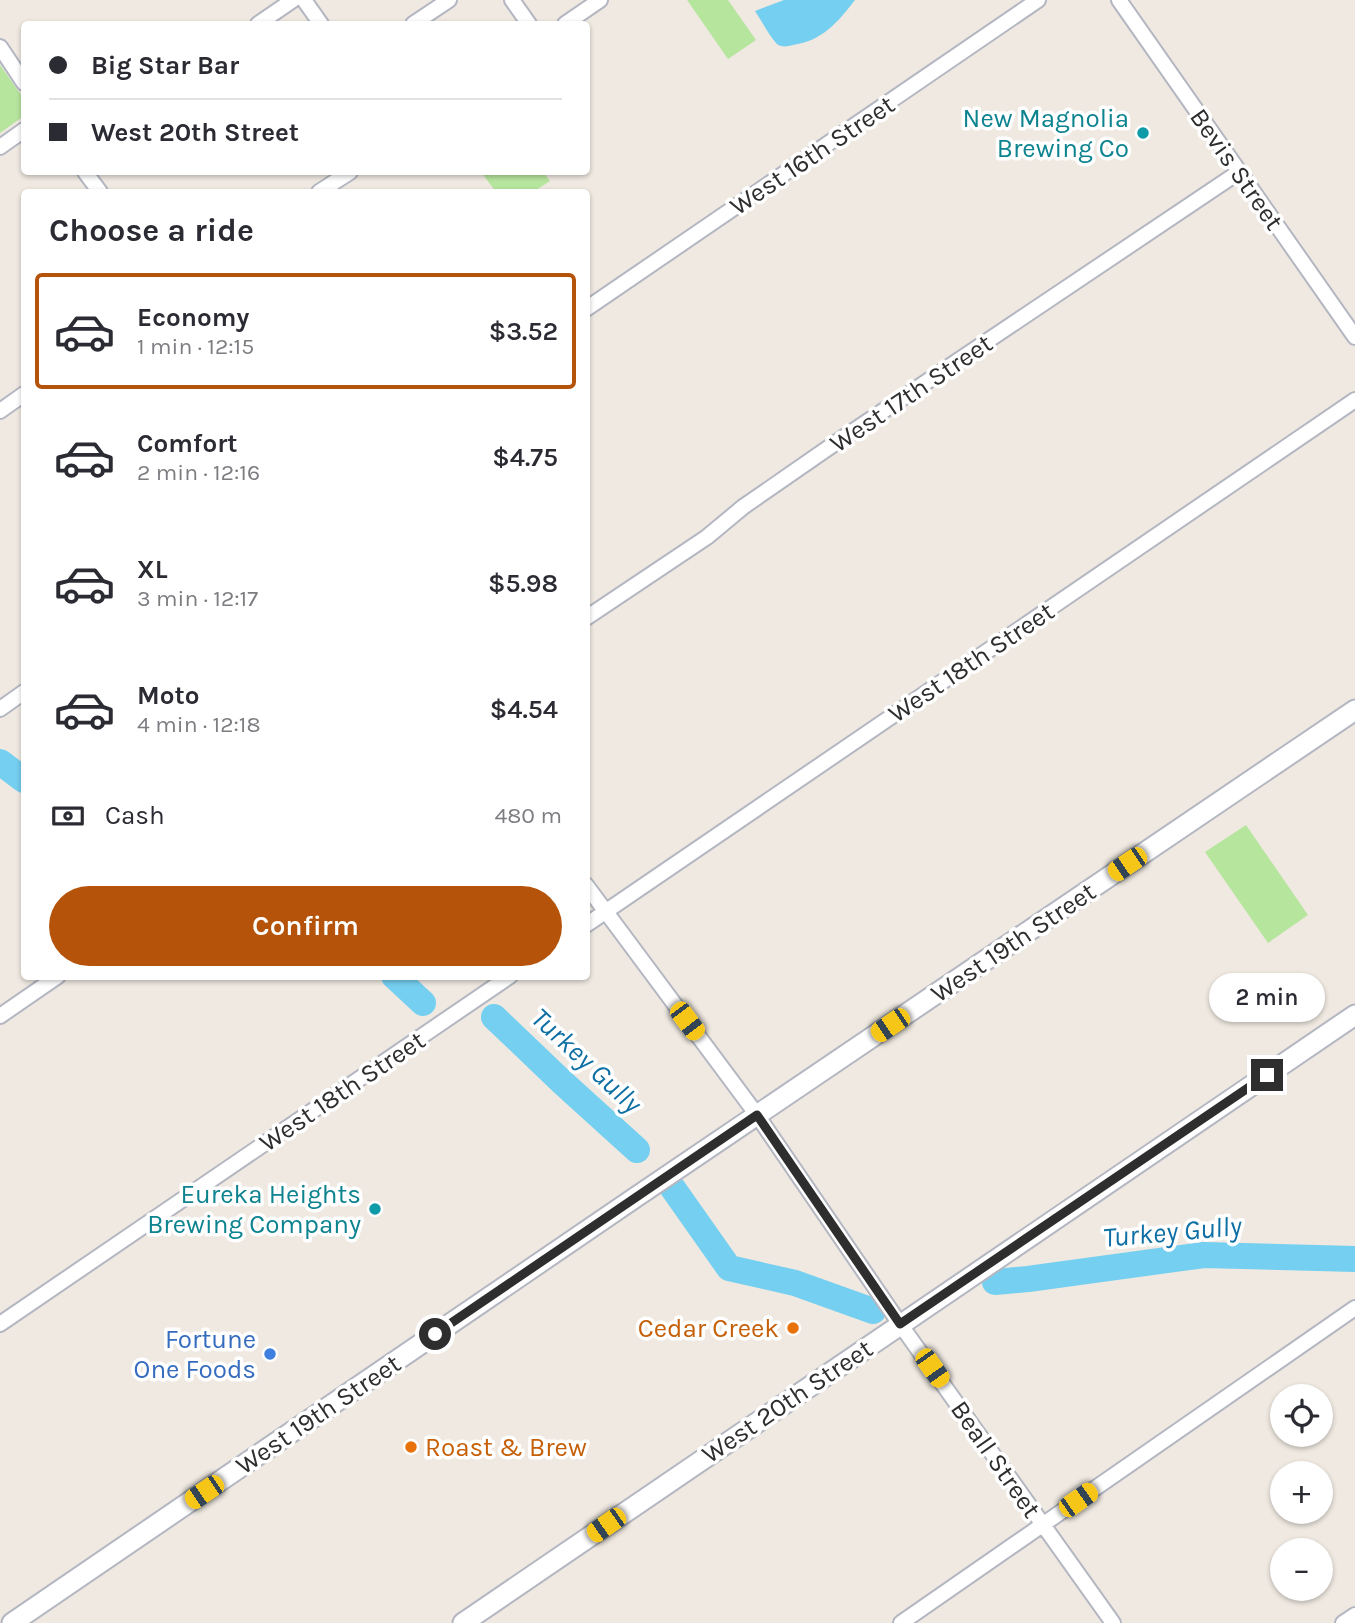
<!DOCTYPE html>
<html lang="en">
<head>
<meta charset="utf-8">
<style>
  :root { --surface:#fff; --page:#f7f7f7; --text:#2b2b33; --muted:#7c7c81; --line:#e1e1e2; --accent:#b45309 }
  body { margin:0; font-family:Karla,sans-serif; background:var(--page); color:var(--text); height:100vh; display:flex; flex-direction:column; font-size:26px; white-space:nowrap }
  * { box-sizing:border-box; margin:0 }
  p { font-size:23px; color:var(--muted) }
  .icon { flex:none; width:38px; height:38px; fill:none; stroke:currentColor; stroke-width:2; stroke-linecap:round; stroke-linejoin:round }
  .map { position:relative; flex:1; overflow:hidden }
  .details { position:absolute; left:21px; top:189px; width:569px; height:791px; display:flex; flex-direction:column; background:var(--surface); border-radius:7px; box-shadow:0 2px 5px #0004 }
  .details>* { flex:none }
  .hud { position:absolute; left:21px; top:21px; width:569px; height:154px; border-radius:7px; box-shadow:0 2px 5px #0004; display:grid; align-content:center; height:154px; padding:0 28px; background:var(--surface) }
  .tools { position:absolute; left:1270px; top:1384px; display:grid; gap:14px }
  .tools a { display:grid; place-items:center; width:63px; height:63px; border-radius:50%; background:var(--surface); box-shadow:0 2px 5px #0004; font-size:35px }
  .end { position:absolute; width:32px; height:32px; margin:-16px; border:9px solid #2e2e2e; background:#fff; box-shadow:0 0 0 4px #fff }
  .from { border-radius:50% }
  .bubble { position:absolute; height:49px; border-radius:24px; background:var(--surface); box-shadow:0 2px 5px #0004; font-size:23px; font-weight:600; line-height:49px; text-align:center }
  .car { position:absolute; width:21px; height:42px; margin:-21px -10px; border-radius:9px; box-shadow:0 0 5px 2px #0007; background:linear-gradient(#f5c518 24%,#345 0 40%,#f5c518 0 76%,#345 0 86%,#f5c518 0) }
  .hud b { display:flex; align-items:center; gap:24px; height:66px; font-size:26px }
  .hud b+b { border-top:2px solid var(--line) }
  .hud i { width:18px; height:18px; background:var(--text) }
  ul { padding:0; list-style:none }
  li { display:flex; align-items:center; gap:21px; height:116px; margin:0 14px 10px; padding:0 14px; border:4px solid transparent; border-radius:7px }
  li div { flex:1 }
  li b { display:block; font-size:26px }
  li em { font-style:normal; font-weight:600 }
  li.current { border-color:var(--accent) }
  li>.icon { width:63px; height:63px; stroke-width:1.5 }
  h2 { padding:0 28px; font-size:32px; line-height:84px }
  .pay { display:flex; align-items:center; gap:18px; height:77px; padding:0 28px; font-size:26px }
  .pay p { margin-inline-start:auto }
  .action { display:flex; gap:14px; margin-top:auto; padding:14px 28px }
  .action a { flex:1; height:80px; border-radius:42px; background:var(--accent); color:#fff; font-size:28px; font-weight:600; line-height:80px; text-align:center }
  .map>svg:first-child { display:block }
  .green { fill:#b6e59e }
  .water { fill:#75cff0 }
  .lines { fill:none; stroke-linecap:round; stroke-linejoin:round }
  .river { stroke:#75cff0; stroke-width:26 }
  .street-casing { stroke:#b4b7c1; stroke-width:18 }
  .secondary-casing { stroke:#b4b7c1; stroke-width:23 }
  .street { stroke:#fff; stroke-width:14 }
  .secondary { stroke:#fff; stroke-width:19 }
  .route { stroke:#2e2e2e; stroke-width:9 }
  .culture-dot { fill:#0f9aa8; stroke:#fff; stroke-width:2.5 }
  .food-dot { fill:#e8710a; stroke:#fff; stroke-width:2.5 }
  .shop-dot { fill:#3f7fe0; stroke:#fff; stroke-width:2.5 }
  .labels { text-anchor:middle; stroke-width:7; stroke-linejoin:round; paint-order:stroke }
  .culture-label { font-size:26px; fill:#0d838f; stroke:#fff; text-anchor:end }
  .street-label { font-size:26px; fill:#2e2e2e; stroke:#fff }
  .food-label { font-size:26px; fill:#c56008; stroke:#fff; text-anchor:end }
  .shop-label { font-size:26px; fill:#366cbe; stroke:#fff; text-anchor:end }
  .water-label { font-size:28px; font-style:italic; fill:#0d6fa3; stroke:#fff }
</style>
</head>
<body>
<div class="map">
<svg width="1355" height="1623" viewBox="0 0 1355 1623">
  <rect width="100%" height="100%" fill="#efe9e1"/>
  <!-- green -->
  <path class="green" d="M 687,0 L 728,0 L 756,40 L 728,59 Z
    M 0,65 L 24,99 L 24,116 L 0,133 Z
    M 481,172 L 543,172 L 550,181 L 533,192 L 496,192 Z
    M 1246,825 L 1308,915 L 1268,943 L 1205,852 Z
    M 374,977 L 415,977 L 431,1002 L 416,1012 L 388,980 Z"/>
  <!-- water -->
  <path class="water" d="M 784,0 L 855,0 C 838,22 822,41 793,45 C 788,46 782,48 777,44 C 770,37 761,20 755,11 Z"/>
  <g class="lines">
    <!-- river -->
    <path class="river" d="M 0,762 L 24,780
      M 394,976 L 423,1003
      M 494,1017 L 562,1082 L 637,1150
      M 672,1187 L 729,1268 L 795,1283 L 873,1311
      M 995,1282 L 1028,1279 L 1204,1255 L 1355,1259"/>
    <!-- street casing -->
    <g class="street-casing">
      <path id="street" d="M 304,0 L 321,24
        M 512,0 L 529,24
        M 1119,0 L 1355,337
        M 258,24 L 293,0
        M 413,24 L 449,0
        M 565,24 L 600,0
        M 0,47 L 24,83
        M 0,147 L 24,130
        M 85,172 L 100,192
        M 319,192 L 350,172
        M 586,309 L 1038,0
        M 0,411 L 24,394
        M 586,618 L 707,537 L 743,507 L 831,446 L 1239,172
        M 0,709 L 24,692
        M 586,885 L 757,1115 L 900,1324 L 1113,1623
        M 586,925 L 1355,400
        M 0,1016 L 58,976
        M 0,1324 L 510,976
        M 901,1623 L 1355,1308
        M 1343,1623 L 1355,1615"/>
    </g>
    <!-- secondary casing -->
    <g class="secondary-casing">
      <path id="secondary" d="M 12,1623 L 636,1197 L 1355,710
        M 463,1623 L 1355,1015"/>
    </g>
    <!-- street -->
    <use href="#street" class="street"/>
    <!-- secondary -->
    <use href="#secondary" class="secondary"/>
  </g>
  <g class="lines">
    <!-- route -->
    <path class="route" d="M 435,1334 L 757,1115 L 900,1324 L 1267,1075"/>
  </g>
  <!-- markers -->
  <g class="culture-dot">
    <circle cx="1143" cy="133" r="7"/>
    <circle cx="375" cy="1209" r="7"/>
  </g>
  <g class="food-dot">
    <circle cx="793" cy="1328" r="7"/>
    <circle cx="411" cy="1447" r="7"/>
  </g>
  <circle class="shop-dot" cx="270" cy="1354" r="7"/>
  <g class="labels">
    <!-- culture labels -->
    <g class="culture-label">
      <text x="1129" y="127">New Magnolia<tspan x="1129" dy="30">Brewing Co</tspan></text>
      <text x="361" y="1203">Eureka Heights<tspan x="361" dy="30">Brewing Company</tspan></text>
    </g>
    <!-- street labels -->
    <g class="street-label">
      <text transform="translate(812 155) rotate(-34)" y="9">West 16th Street</text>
      <text transform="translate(1237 169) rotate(55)" y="9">Bevis Street</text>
      <text transform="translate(911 393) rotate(-34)" y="9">West 17th Street</text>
      <text transform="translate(971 662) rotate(-34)" y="9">West 18th Street</text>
      <text transform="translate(1013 942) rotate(-34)" y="9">West 19th Street</text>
      <text transform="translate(342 1091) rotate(-34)" y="9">West 18th Street</text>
      <text transform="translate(787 1401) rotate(-34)" y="9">West 20th Street</text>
      <text transform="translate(318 1414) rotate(-34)" y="9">West 19th Street</text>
      <text transform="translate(996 1459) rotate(55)" y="9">Beall Street</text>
    </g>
    <!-- food labels -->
    <g class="food-label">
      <text x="779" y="1337">Cedar Creek</text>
      <text x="425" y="1456" text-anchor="start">Roast &amp; Brew</text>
    </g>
    <!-- shop labels -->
    <g class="shop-label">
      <text x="256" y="1348">Fortune<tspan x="256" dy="30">One Foods</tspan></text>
    </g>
    <!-- water labels -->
    <g class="water-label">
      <text transform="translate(587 1060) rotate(43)" y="10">Turkey Gully</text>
      <text transform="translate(1172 1231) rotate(-5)" y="10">Turkey Gully</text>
    </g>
  </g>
</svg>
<div class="tools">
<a><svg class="icon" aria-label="locate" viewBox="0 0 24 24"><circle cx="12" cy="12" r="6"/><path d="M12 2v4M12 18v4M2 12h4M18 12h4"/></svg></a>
<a>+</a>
<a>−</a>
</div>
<i class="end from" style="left:435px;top:1334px"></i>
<i class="end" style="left:1267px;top:1075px"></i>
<div class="bubble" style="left:1209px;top:973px;width:116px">2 min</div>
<i class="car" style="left:1127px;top:864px;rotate:236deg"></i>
<i class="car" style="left:687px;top:1021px;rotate:143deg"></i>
<i class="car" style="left:890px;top:1025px;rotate:236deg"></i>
<i class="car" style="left:932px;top:1368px;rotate:145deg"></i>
<i class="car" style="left:204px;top:1492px;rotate:236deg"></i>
<i class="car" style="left:1078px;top:1500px;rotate:55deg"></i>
<i class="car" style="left:606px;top:1525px;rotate:235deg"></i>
<div class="hud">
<b><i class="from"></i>Big Star Bar</b>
<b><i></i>West 20th Street</b>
</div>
<section class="details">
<h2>Choose a ride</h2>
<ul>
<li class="current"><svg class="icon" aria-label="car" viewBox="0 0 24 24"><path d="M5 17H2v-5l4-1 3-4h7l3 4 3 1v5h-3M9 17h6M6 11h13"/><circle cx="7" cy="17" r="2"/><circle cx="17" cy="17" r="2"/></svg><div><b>Economy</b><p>1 min · 12:15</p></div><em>$3.52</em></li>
<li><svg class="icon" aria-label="car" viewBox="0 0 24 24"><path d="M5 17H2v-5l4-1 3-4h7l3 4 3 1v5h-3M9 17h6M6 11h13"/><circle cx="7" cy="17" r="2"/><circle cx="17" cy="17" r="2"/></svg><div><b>Comfort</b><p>2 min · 12:16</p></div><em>$4.75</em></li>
<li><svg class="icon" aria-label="car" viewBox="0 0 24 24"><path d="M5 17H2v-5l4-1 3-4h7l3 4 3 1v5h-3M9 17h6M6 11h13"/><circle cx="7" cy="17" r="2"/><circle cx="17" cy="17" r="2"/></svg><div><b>XL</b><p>3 min · 12:17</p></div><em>$5.98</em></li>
<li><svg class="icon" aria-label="car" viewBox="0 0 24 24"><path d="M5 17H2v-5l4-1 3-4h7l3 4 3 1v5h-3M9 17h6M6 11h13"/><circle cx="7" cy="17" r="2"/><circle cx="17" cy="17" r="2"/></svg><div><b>Moto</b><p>4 min · 12:18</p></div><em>$4.54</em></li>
</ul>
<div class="pay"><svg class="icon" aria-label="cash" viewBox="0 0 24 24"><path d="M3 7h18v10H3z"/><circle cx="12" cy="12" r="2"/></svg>Cash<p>480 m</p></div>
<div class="action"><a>Confirm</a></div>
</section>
</div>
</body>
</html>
